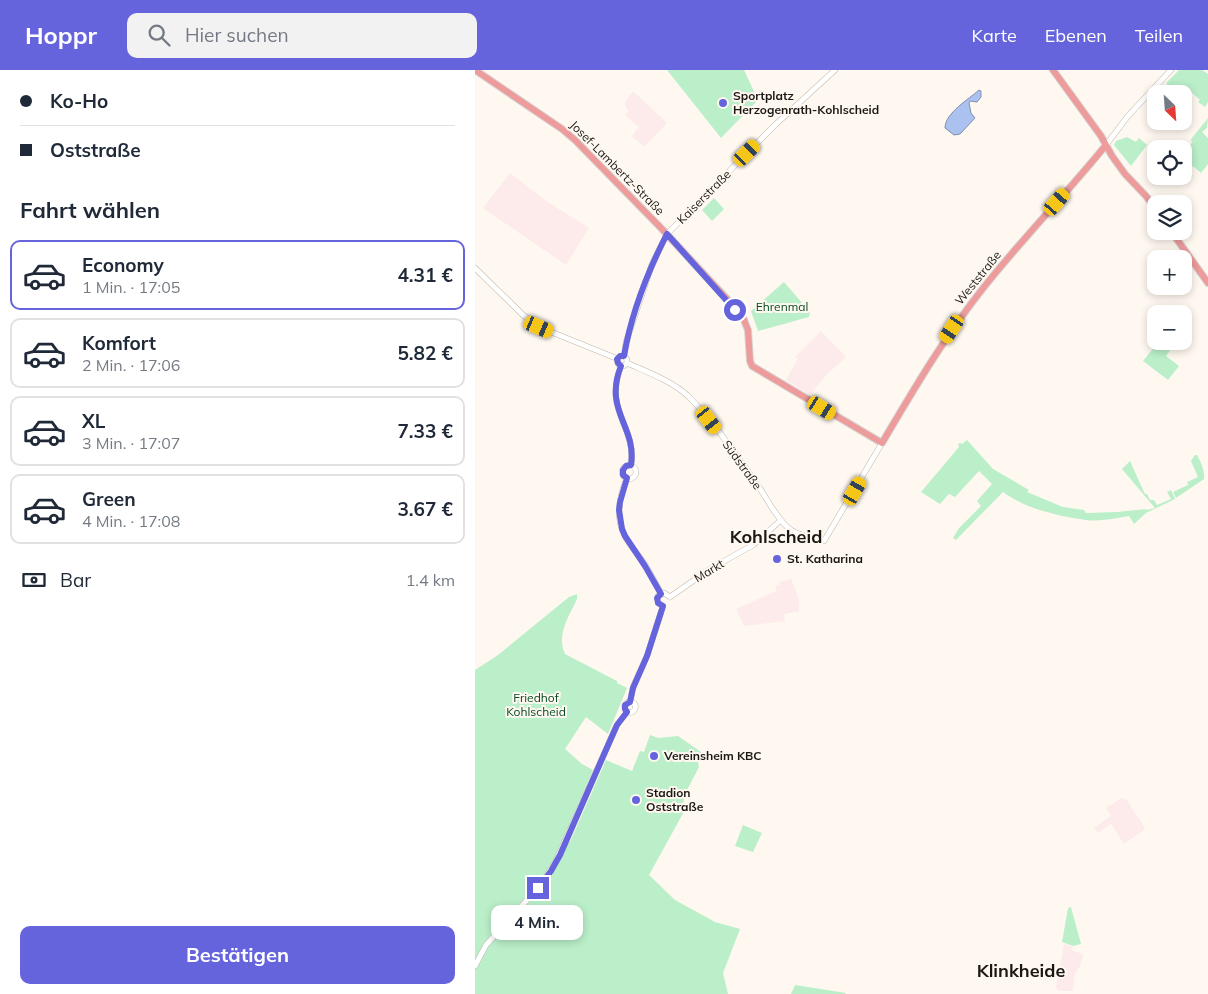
<!DOCTYPE html>
<html lang="de">
<head>
<meta charset="utf-8">
<style>
  :root { --surface:#fff; --page:#f2f2f3; --text:#1f2937; --muted:#747a83; --line:#e0e1e3; --accent:#6664dd }
  body { margin:0; font-family:Mulish,sans-serif; background:var(--page); color:var(--text); height:100vh; display:flex; flex-direction:column; font-size:19px; white-space:nowrap }
  * { box-sizing:border-box; margin:0 }
  p { font-size:16px; color:var(--muted) }
  .icon { flex:none; width:28px; height:28px; fill:none; stroke:currentColor; stroke-width:2; stroke-linecap:round; stroke-linejoin:round }
  .map { position:relative; flex:1; overflow:hidden }
  .drawer { display:flex; flex-direction:column; background:var(--surface); width:475px }
  .drawer>* { flex:none }
  .guide { display:grid; align-content:center; height:110px; padding:0 20px; background:var(--surface) }
  .needle { width:32px; rotate:155deg }
  .buttons { position:absolute; left:672px; top:15px; display:grid; gap:10px }
  .buttons a { display:grid; place-items:center; width:45px; height:45px; border-radius:10px; background:var(--surface); box-shadow:0 2px 8px #0003; font-size:25px }
  .end { position:absolute; width:22px; height:22px; margin:-11px; border:6px solid #6664dd; background:#fff; box-shadow:0 0 0 2px #fff }
  .from { border-radius:50% }
  .bubble { position:absolute; height:35px; border-radius:10px; background:var(--surface); box-shadow:0 2px 8px #0003; font-size:16px; font-weight:700; line-height:35px; text-align:center }
  .car { position:absolute; width:15px; height:30px; margin:-15px -8px; border-radius:6px; box-shadow:0 0 4px 1px #0007; background:linear-gradient(#f5c518 24%,#345 0 40%,#f5c518 0 76%,#345 0 86%,#f5c518 0) }
  .guide b { display:flex; align-items:center; gap:18px; height:48px; font-size:19px }
  .guide b+b { border-top:1px solid var(--line) }
  .guide i { width:12px; height:12px; background:var(--text) }
  ul { padding:0; list-style:none }
  li { display:flex; align-items:center; gap:15px; height:70px; margin:0 10px 8px; padding:0 10px; border:2px solid var(--line); border-radius:10px }
  li div { flex:1 }
  li b { display:block; font-size:19px }
  li em { font-style:normal; font-weight:700 }
  li.current { border-color:var(--accent) }
  li>.icon { width:45px; height:45px; stroke-width:1.5 }
  h2 { padding:0 20px; font-size:22px; line-height:60px }
  .pay { display:flex; align-items:center; gap:12px; height:55px; padding:0 20px; font-size:19px }
  .pay p { margin-inline-start:auto }
  .action { display:flex; gap:10px; margin-top:auto; padding:10px 20px }
  .action a { flex:1; height:58px; border-radius:10px; background:var(--accent); color:#fff; font-size:20px; font-weight:700; line-height:58px; text-align:center }
  header { display:flex; align-items:center; gap:30px; box-sizing:border-box; height:70px; padding:0 25px; background:var(--accent); color:#fff }
  header strong { font-size:24px }
  nav { display:flex; gap:28px; margin-inline-start:auto; font-size:18px }
  .search { width:350px; height:45px; background:var(--page); display:flex; align-items:center; gap:12px; box-sizing:border-box; padding:0 18px; border-radius:10px; color:var(--muted); font-size:19px }
  main { display:flex; flex:1; min-height:0 }
  .map>svg:first-child { display:block }
  .education { fill:#fcebea }
  .green { fill:#baefc9 }
  .water { fill:#abc2f1; stroke:#808faf }
  .lines { fill:none; stroke-linecap:round; stroke-linejoin:round }
  .minor-casing { stroke:#bfb7ad; stroke-width:6 }
  .major-casing { stroke:#d6d5d5; stroke-width:8 }
  .minor { stroke:#fff; stroke-width:5 }
  .major { stroke:#ed9b9b; stroke-width:6 }
  .route { stroke:#6664dd; stroke-width:6 }
  .poi-dot { fill:#6664dd; stroke:#fff8f0; stroke-width:2 }
  .labels { text-anchor:middle; stroke-width:4; stroke-linejoin:round; paint-order:stroke }
  .poi-label { font-size:12px; font-weight:bold; fill:#1b1814; stroke:#fff8f0; text-anchor:start }
  .street-label { font-size:12px; fill:#1b1814; stroke:#fff8f0 }
  .park-label { font-size:12px; fill:#064a26; stroke:#fff8f0 }
  .district-label { font-size:18px; font-weight:bold; fill:#1b1814; stroke:#fff8f0 }
</style>
</head>
<body>
<header>
<strong>Hoppr</strong>
<div class="search"><svg class="icon" aria-label="search" viewBox="0 0 24 24"><circle cx="10" cy="10" r="6"/><path d="M15 15l6 6"/></svg>Hier suchen</div>
<nav><a>Karte</a><a>Ebenen</a><a>Teilen</a></nav>
</header>
<main>
<section class="drawer">
<div class="guide">
<b><i class="from"></i>Ko-Ho</b>
<b><i></i>Oststraße</b>
</div>
<h2>Fahrt wählen</h2>
<ul>
<li class="current"><svg class="icon" aria-label="car" viewBox="0 0 24 24"><path d="M5 17H2v-5l4-1 3-4h7l3 4 3 1v5h-3M9 17h6M6 11h13"/><circle cx="7" cy="17" r="2"/><circle cx="17" cy="17" r="2"/></svg><div><b>Economy</b><p>1 Min. · 17:05</p></div><em>4.31 €</em></li>
<li><svg class="icon" aria-label="car" viewBox="0 0 24 24"><path d="M5 17H2v-5l4-1 3-4h7l3 4 3 1v5h-3M9 17h6M6 11h13"/><circle cx="7" cy="17" r="2"/><circle cx="17" cy="17" r="2"/></svg><div><b>Komfort</b><p>2 Min. · 17:06</p></div><em>5.82 €</em></li>
<li><svg class="icon" aria-label="car" viewBox="0 0 24 24"><path d="M5 17H2v-5l4-1 3-4h7l3 4 3 1v5h-3M9 17h6M6 11h13"/><circle cx="7" cy="17" r="2"/><circle cx="17" cy="17" r="2"/></svg><div><b>XL</b><p>3 Min. · 17:07</p></div><em>7.33 €</em></li>
<li><svg class="icon" aria-label="car" viewBox="0 0 24 24"><path d="M5 17H2v-5l4-1 3-4h7l3 4 3 1v5h-3M9 17h6M6 11h13"/><circle cx="7" cy="17" r="2"/><circle cx="17" cy="17" r="2"/></svg><div><b>Green</b><p>4 Min. · 17:08</p></div><em>3.67 €</em></li>
</ul>
<div class="pay"><svg class="icon" aria-label="cash" viewBox="0 0 24 24"><path d="M3 7h18v10H3z"/><circle cx="12" cy="12" r="2"/></svg>Bar<p>1.4 km</p></div>
<div class="action"><a>Bestätigen</a></div>
</section>
<div class="map">
<svg width="733" height="924" viewBox="0 0 733 924">
  <rect width="100%" height="100%" fill="#fff8f0"/>
  <!-- education -->
  <path class="education" d="M 158,21 L 192,53 L 169,77 L 157,66 L 164,57 L 150,45 L 154,41 L 151,38 L 150,32 Z
    M 35,103 L 71,131 L 114,158 L 91,195 L 8,138 Z
    M 346,261 L 371,287 L 351,305 L 335,325 L 311,310 L 323,289 L 320,287 Z
    M 316,509 L 324,529 L 324,541 L 309,544 L 310,551 L 269,556 L 261,539 L 301,521 L 301,516 L 305,515 L 304,512 Z
    M 646,728 L 651,729 L 670,758 L 668,761 L 649,774 L 636,754 L 623,763 L 619,758 L 636,746 L 631,738 Z
    M 589,874 L 598,877 L 596,880 L 608,884 L 608,886 L 605,896 L 600,903 L 598,921 L 584,921 L 581,918 Z"/>
  <!-- green -->
  <path class="green" d="M 192,0 L 269,0 L 283,30 L 246,68 Z
    M 704,0 L 727,0 L 733,4 L 733,32 L 730,37 L 723,32 L 725,30 L 715,21 L 713,23 L 709,20 L 706,24 L 701,24 L 691,13 Z
    M 733,48 L 732,58 L 727,62 L 733,68 L 733,94 L 726,103 L 718,96 L 714,102 L 718,106 L 715,109 L 709,104 L 709,79 L 717,73 L 716,69 Z
    M 652,67 L 661,72 L 664,68 L 672,75 L 656,96 L 639,75 L 641,71 Z
    M 239,128 L 249,139 L 237,151 L 227,140 Z
    M 309,212 L 335,242 L 334,247 L 283,261 L 276,241 Z
    M 684,271 L 702,271 L 691,286 L 704,296 L 693,310 L 668,291 Z
    M 492,370 L 518,399 L 554,420 L 552,422 L 588,437 L 609,440 L 611,443 L 642,442 L 671,439 L 672,440 L 680,438 L 647,399 L 655,391 L 669,422 L 670,424 L 672,424 L 675,430 L 679,430 L 682,435 L 696,429 L 692,422 L 696,420 L 700,429 L 671,443 L 659,454 L 654,446 C 640,448 625,452 611,450 C 583,446 551,439 528,422 L 481,470 L 478,468 L 484,458 L 506,436 L 502,431 L 517,414 L 504,401 L 480,427 L 474,424 L 465,434 L 446,422 L 484,377 L 483,374 L 485,373 L 487,374 Z
    M 720,385 L 722,385 C 726,393 730,400 729,409 L 701,428 L 698,422 L 713,415 L 712,412 L 723,407 L 716,391 Z
    M 102,524 L 102,529 C 94,546 81,565 90,584 L 138,609 L 142,611 L 142,613 L 152,618 L 133,664 L 111,647 L 90,679 L 107,694 L 118,700 L 88,769 L 95,772 L 131,690 L 157,701 L 165,681 L 169,682 L 175,665 L 183,668 L 203,666 L 229,684 L 223,692 L 224,697 L 211,722 L 207,737 L 211,738 L 174,805 L 200,830 L 240,852 L 265,859 L 248,903 L 253,924 L 0,924 L 0,600 L 23,585 L 94,527 Z
    M 268,755 L 287,763 L 278,782 L 260,776 Z
    M 596,837 L 606,874 L 598,876 L 587,872 L 593,838 Z
    M 320,915 L 371,923 L 370,924 L 316,924 Z"/>
  <!-- water -->
  <path class="water" d="M 504,20 L 506,21 L 506,27 L 502,32 L 495,31 L 494,33 L 496,43 L 500,48 L 485,64 L 479,65 L 470,58 C 470,43 494,29 504,20 Z"/>
  <g class="lines">
    <!-- minor casing -->
    <g class="minor-casing">
      <path id="minor" d="M 631,75 L 653,46 L 696,0
        M 0,198 L 48,245 L 64,257 L 143,289
        M142 291a5 5 0 1 1 10 0a5 5 0 1 1-10 0Z
        M 149,286 L 151,272 L 177,194 L 192,164 L 300,55 L 360,0
        M 152,293 C 172,302 197,311 213,326 C 238,351 259,382 280,411 C 290,425 302,450 316,460 C 325,466 339,468 349,471 L 407,373
        M 146,296 C 128,342 162,356 156,395
        M147 402a7 7 0 1 1 14 0a7 7 0 1 1-14 0Z
        M 152,408 C 144,427 140,449 151,468 C 156,478 165,486 171,496 C 176,505 181,514 186,523
        M 195,527 L 235,499 L 278,475 L 306,450
        M 188,536 L 183,533 L 183,526 L 189,523 L 195,527
        M149.5 637a5.5 5.5 0 1 1 11 0a5.5 5.5 0 1 1-11 0Z
        M 155,632 L 158,617 L 172,586 L 188,536
        M 0,896 L 11,875 L 63,818 L 80,793 L 134,673 L 142,655 L 152,642"/>
    </g>
    <!-- major casing -->
    <g class="major-casing">
      <path id="major" d="M 0,0 L 87,59 L 100,70 L 186,158 L 267,245 L 273,260 L 275,291 L 277,296 L 407,373 C 439,319 470,266 509,217 C 548,168 592,123 631,75
        M 578,0 L 626,66 L 637,86 L 650,104 L 671,126 L 681,140
        M 696,161 L 733,213"/>
    </g>
    <!-- minor -->
    <use href="#minor" class="minor"/>
    <!-- major -->
    <use href="#major" class="major"/>
  </g>
  <g class="lines">
    <!-- route -->
    <path class="route" d="M 63,818 L 76,801 L 85,785 L 134,673 L 142,655 L 152,642 L 150,639 L 150,635 L 155,632 L 158,618 L 172,586 L 188,536 L 183,533 L 182,528 L 186,524 L 170,496 L 150,466 L 147,459 L 144,440 L 145,432 L 152,408 L 148,405 L 148,400 L 151,396 L 156,395 C 162,356 128,341 146,296 L 143,293 L 142,289 L 145,286 L 149,286 C 156,245 173,201 192,164 L 260,240"/>
  </g>
  <!-- markers -->
  <g class="poi-dot">
    <circle cx="248" cy="33" r="5"/>
    <circle cx="302" cy="489" r="5"/>
    <circle cx="179" cy="686" r="5"/>
    <circle cx="161" cy="730" r="5"/>
  </g>
  <g class="labels">
    <!-- poi labels -->
    <g class="poi-label">
      <text x="258" y="30">Sportplatz<tspan x="258" dy="14">Herzogenrath-Kohlscheid</tspan></text>
      <text x="312" y="493">St. Katharina</text>
      <text x="189" y="690">Vereinsheim KBC</text>
      <text x="171" y="727">Stadion<tspan x="171" dy="14">Oststraße</tspan></text>
    </g>
    <!-- street labels -->
    <g class="street-label">
      <text transform="translate(142 98) rotate(45)" y="4">Josef-Lambertz-Straße</text>
      <text transform="translate(229 127) rotate(-45)" y="4">Kaiserstraße</text>
      <text transform="translate(503 208) rotate(-51)" y="4">Weststraße</text>
      <text transform="translate(267 395) rotate(54)" y="4">Südstraße</text>
      <text transform="translate(234 501) rotate(-31)" y="4">Markt</text>
    </g>
    <!-- park labels -->
    <g class="park-label">
      <text x="307" y="241">Ehrenmal</text>
      <text x="61" y="632">Friedhof<tspan x="61" dy="14">Kohlscheid</tspan></text>
    </g>
    <!-- district labels -->
    <g class="district-label">
      <text x="301" y="473">Kohlscheid</text>
      <text x="546" y="907">Klinkheide</text>
    </g>
  </g>
</svg>
<div class="buttons">
<a><svg class="needle" viewBox="-14 -14 28 28"><path d="M0-13l5 13h-10z" fill="#e53935"/><path d="M0 13l5-13h-10z" fill="#747a83"/></svg></a>
<a><svg class="icon" aria-label="locate" viewBox="0 0 24 24"><circle cx="12" cy="12" r="6"/><path d="M12 2v4M12 18v4M2 12h4M18 12h4"/></svg></a>
<a><svg class="icon" aria-label="layers" viewBox="0 0 24 24"><path d="M12 4l9 5-9 5-9-5zM3 14l9 5 9-5"/></svg></a>
<a>+</a>
<a>−</a>
</div>
<i class="end from" style="left:260px;top:240px"></i>
<i class="end" style="left:63px;top:818px"></i>
<div class="bubble" style="left:16px;top:835px;width:92px">4 Min.</div>
<i class="car" style="left:272px;top:83px;rotate:45deg"></i>
<i class="car" style="left:582px;top:132px;rotate:41deg"></i>
<i class="car" style="left:64px;top:257px;rotate:113deg"></i>
<i class="car" style="left:477px;top:259px;rotate:213deg"></i>
<i class="car" style="left:347px;top:338px;rotate:121deg"></i>
<i class="car" style="left:234px;top:350px;rotate:143deg"></i>
<i class="car" style="left:380px;top:421px;rotate:30deg"></i>
</div>
</main>
</body>
</html>
